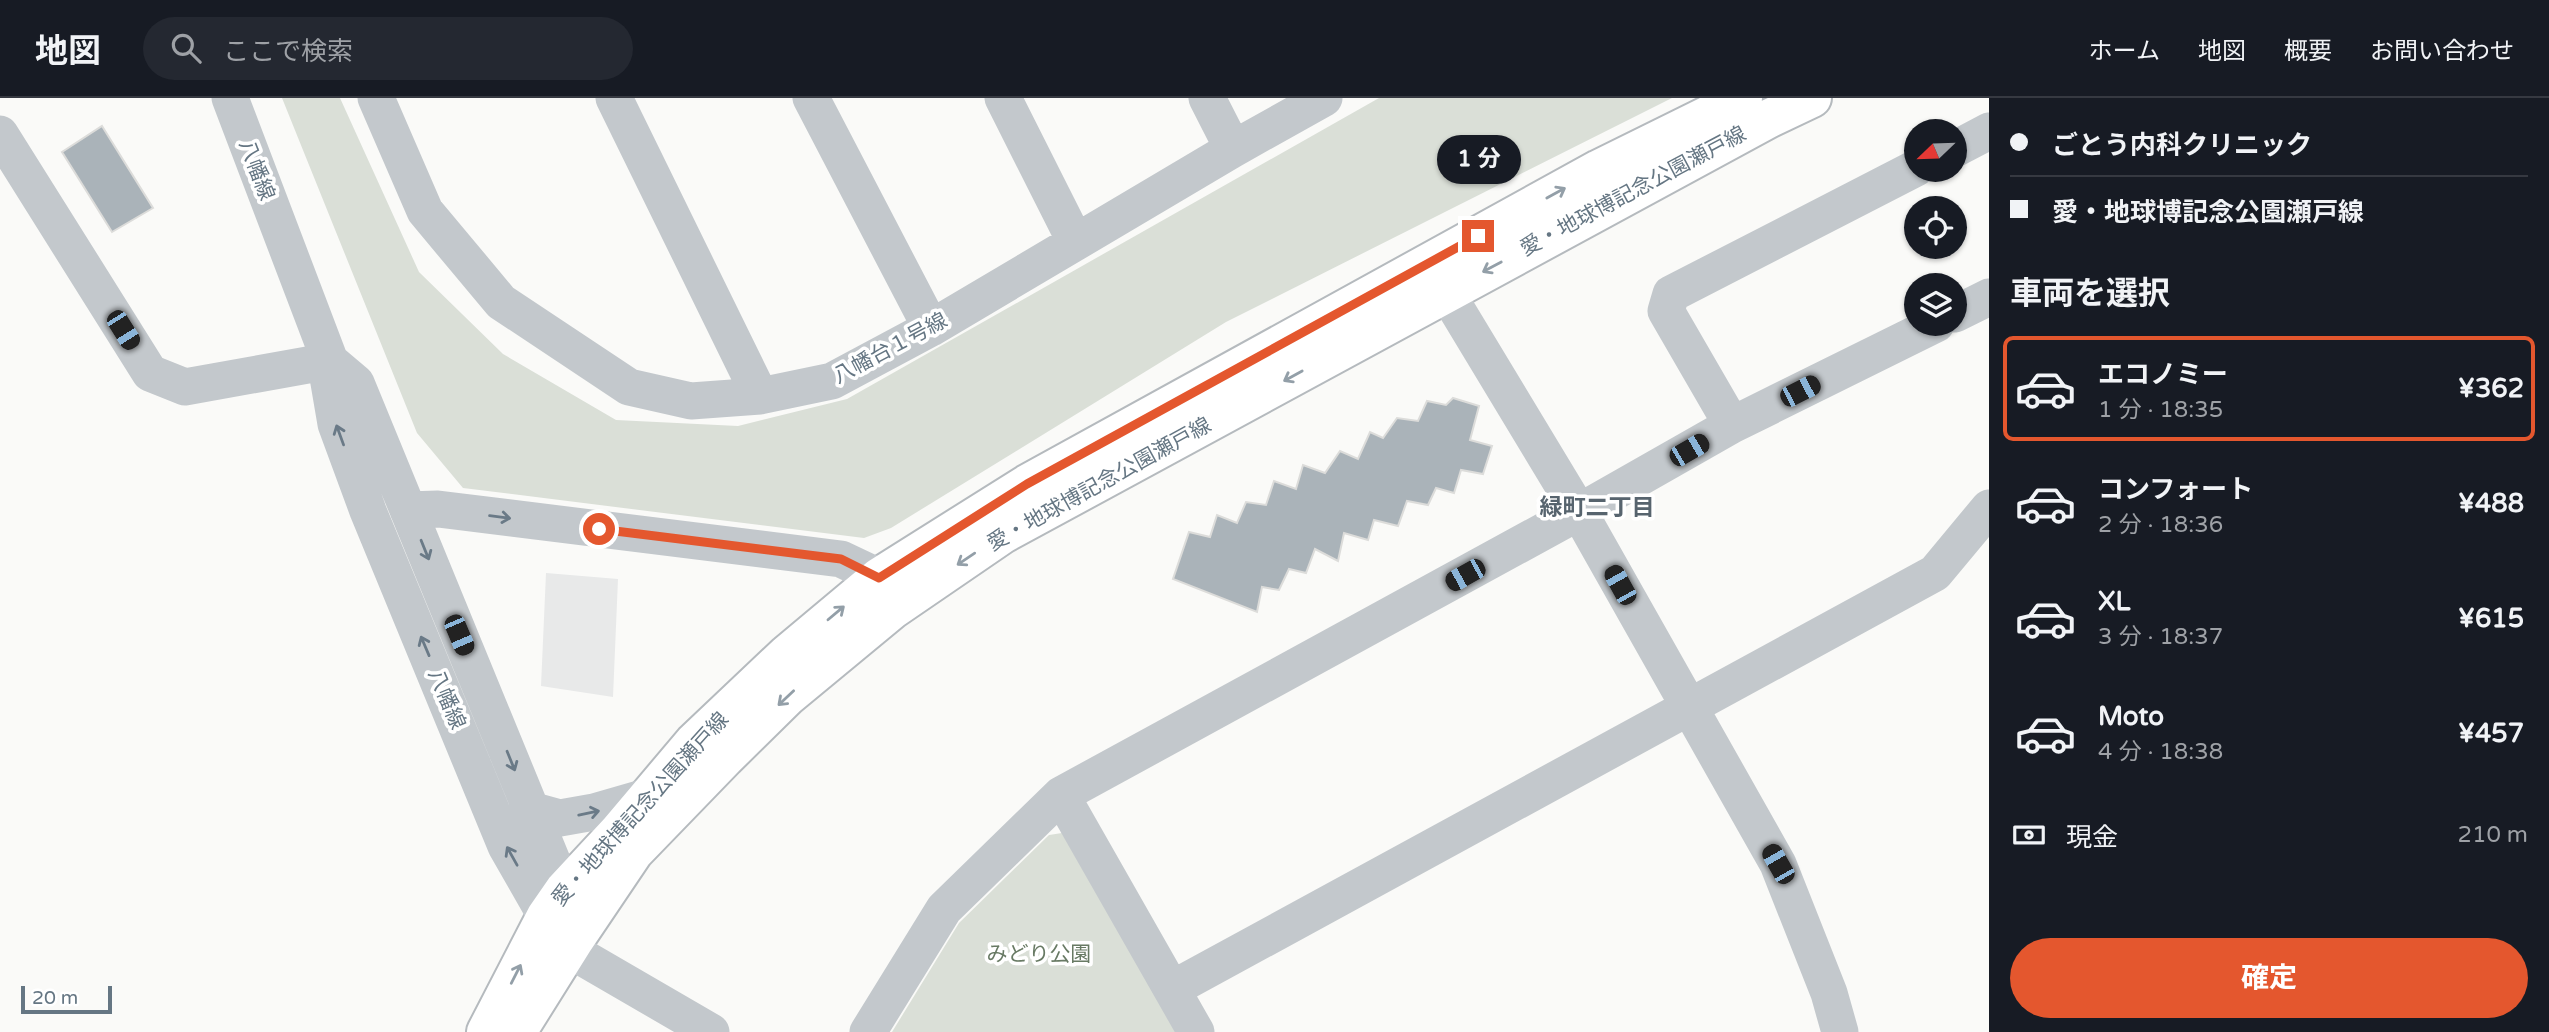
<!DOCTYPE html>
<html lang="ja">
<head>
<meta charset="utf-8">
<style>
  :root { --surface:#171b24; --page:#242831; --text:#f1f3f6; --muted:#9ea1a6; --line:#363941; --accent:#e4572e }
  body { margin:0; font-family:"Varela Round","Noto Sans JP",sans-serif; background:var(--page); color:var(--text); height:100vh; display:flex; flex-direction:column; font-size:26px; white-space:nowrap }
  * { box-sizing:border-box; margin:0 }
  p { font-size:23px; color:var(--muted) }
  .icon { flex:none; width:38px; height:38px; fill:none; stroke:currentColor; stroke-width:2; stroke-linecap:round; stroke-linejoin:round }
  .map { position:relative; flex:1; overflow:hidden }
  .side { display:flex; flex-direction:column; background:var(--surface); width:560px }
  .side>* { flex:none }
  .guide { display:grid; align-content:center; height:154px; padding:0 21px; background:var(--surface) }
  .needle { width:46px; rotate:247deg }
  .controls { position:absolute; left:1904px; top:21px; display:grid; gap:14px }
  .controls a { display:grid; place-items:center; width:63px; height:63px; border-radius:50%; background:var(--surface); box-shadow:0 2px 5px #0004; font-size:35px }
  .scale { position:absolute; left:21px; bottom:18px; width:91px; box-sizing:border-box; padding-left:7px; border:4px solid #657683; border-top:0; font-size:19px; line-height:24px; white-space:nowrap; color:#657683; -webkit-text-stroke:5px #fff; paint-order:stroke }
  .end { position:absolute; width:32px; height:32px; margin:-16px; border:9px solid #e4572e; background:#fff; box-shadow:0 0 0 4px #fff }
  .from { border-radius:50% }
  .bubble { position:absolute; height:49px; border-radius:24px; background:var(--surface); box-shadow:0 2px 5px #0004; font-size:23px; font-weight:700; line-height:49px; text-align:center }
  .car { position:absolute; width:21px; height:42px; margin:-21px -10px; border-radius:9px; box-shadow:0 0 5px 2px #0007; background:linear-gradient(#222 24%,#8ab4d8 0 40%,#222 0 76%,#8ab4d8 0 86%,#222 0) }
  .guide b { display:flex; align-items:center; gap:24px; height:66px; font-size:26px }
  .guide b+b { border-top:2px solid var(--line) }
  .guide i { width:18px; height:18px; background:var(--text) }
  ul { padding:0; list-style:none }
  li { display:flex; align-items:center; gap:21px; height:105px; margin:0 14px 10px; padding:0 7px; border:4px solid transparent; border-radius:10px }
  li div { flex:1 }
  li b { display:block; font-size:26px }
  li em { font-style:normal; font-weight:700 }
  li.on { border-color:var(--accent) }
  li>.icon { width:63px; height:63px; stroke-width:1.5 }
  h2 { padding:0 21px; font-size:32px; line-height:84px }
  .pay { display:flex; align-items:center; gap:18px; height:77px; padding:0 21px; font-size:26px }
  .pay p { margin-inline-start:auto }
  .button { display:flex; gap:14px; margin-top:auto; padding:14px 21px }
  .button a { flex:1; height:80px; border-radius:42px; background:var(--accent); color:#fff; font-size:28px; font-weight:700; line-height:80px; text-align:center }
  header { display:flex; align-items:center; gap:42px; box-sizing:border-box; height:98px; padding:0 35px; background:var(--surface); border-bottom:2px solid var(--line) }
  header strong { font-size:33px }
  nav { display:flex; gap:38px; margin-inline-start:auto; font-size:24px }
  .search { width:490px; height:63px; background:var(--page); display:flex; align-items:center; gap:18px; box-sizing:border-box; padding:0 24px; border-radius:38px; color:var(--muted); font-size:26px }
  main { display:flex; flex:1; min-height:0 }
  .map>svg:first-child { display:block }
  .built { fill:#e8e9e9 }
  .green { fill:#dadfd7 }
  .building { fill:#aab3b9; stroke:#dcdcda; stroke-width:2 }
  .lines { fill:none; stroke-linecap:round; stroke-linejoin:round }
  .major-casing { stroke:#b5babe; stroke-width:42 }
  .minor { stroke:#c3c8cc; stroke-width:37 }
  .major { stroke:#fff; stroke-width:38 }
  .oneway { stroke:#939fa8 }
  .oneway2 { stroke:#6a7a87 }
  .route { stroke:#e4572e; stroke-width:9 }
  .labels { text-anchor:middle; stroke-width:7; stroke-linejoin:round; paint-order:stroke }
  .street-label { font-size:21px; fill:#657683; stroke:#fff }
  .park-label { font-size:21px; fill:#687a64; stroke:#fff }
  .neighbourhood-label { font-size:23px; font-weight:bold; fill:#57646e; stroke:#fff }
</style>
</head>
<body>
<header>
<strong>地図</strong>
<div class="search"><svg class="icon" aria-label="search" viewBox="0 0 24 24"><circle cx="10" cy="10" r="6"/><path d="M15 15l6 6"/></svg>ここで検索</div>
<nav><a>ホーム</a><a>地図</a><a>概要</a><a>お問い合わせ</a></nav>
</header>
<main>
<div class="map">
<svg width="1989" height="934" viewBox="0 0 1989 934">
  <rect width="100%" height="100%" fill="#fafaf8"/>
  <!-- built -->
  <path class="built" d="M 546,475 L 618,481 L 613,599 L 541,588 Z"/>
  <!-- green -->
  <path class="green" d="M 282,0 L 340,0 L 419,174 L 503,256 L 616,322 L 738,328 L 847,301 L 1379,0 L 1672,0 L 1226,224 L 891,430 L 864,440 L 463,390 L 417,335 Z
    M 1062,735 L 1176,934 L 892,934 L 959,825 L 1049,737 Z"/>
  <!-- building -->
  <path class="building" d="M 102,28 L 153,110 L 112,134 L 62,54 Z
    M 1453,300 L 1479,308 L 1470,342 L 1492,348 L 1483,376 L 1461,372 L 1454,395 L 1436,390 L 1428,407 L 1407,403 L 1398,428 L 1374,422 L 1368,442 L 1344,435 L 1338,463 L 1315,451 L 1306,475 L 1289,471 L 1279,492 L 1262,489 L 1257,514 L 1173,481 L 1189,434 L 1210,439 L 1217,417 L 1237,425 L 1246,404 L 1266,407 L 1274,383 L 1296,391 L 1303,367 L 1325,375 L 1340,353 L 1358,361 L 1370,334 L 1383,340 L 1397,320 L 1418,323 L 1427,303 L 1446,307 Z"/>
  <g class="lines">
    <!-- major casing -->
    <g class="major-casing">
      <path id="major" d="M 486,934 L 546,818 L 564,792 L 618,734 L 694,644 L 787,556 L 879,479 L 1027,386 L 1599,71 L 1743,0
        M 517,934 L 574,843 L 634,754 L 725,660 L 788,598 L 892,512 L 1003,436 L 1768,21 L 1812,0"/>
    </g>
    <!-- minor -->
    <path class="minor" d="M 230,0 L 330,263 L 328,279 L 336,326 L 368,413 L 506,748 L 546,818 L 567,837
      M 376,0 L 425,113 L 501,204 L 629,289 L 691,303 L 760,298 L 832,283 L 931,230 L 1233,51 L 1324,0
      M 614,0 L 760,298
      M 811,0 L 931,230
      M 1003,0 L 1075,143
      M 1207,0 L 1233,51
      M 0,36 L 150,275 L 185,289 L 330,263
      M 1955,51 L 1989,33
      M 1431,169 L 1579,414 L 1732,327 L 1936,226
      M 1955,216 L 1989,199
      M 330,263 L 356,285 L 564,792 L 582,815
      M 1732,327 L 1666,213 L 1671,196 L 1916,70
      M 408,412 L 438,411 L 841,461 L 879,479
      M 1061,697 L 1196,934
      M 531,712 L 560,720 L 594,714 L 646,699
      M 568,851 L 711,934
      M 1172,891 L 1935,475 L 1989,410
      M 868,934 L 944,811 L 1061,697 L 1579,414 L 1778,766 L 1829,895 L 1840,934"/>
    <!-- major -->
    <use href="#major" class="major"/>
  </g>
  <!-- one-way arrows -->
  <defs><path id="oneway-shaft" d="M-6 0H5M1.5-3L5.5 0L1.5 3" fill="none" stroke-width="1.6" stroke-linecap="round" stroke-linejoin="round" transform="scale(1.75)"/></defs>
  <g class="oneway">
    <use href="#oneway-shaft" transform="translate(1556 95) rotate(-29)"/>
    <use href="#oneway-shaft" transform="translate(1492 169) rotate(152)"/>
    <use href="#oneway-shaft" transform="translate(1293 278) rotate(151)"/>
    <use href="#oneway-shaft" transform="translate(966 461) rotate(146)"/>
    <use href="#oneway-shaft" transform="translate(836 515) rotate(-40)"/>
    <use href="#oneway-shaft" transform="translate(786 600) rotate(137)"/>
    <use href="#oneway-shaft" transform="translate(516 876) rotate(-63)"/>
  </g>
  <g class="oneway2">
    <use href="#oneway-shaft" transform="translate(340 337) rotate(-110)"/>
    <use href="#oneway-shaft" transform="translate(500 419) rotate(7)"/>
    <use href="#oneway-shaft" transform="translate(425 452) rotate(68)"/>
    <use href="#oneway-shaft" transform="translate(425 548) rotate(-113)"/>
    <use href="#oneway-shaft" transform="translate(511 663) rotate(68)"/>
    <use href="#oneway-shaft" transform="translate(589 715) rotate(-12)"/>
    <use href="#oneway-shaft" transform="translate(512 758) rotate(-119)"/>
  </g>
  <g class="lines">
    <!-- route -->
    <path class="route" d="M 599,431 L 841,461 L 879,480 L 1027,386 L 1478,138"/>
  </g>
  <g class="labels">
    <!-- street labels -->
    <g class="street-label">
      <text transform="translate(257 72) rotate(69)" y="7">八幡線</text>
      <text transform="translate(1633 93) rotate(-28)" y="7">愛・地球博記念公園瀬戸線</text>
      <text transform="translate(890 250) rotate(-28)" y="7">八幡台１号線</text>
      <text transform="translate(1099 386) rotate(-29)" y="7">愛・地球博記念公園瀬戸線</text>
      <text transform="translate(447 601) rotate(67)" y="7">八幡線</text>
      <text transform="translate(640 711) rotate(-48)" y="7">愛・地球博記念公園瀬戸線</text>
    </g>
    <!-- park labels -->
    <g class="park-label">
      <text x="1039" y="863">みどり公園</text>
    </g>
    <!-- neighbourhood labels -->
    <g class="neighbourhood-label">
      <text x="1597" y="417">緑町二丁目</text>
    </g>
  </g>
</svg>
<div class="controls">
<a><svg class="needle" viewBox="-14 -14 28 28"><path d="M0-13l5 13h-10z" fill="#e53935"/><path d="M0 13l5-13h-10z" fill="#9ea1a6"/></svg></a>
<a><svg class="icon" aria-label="locate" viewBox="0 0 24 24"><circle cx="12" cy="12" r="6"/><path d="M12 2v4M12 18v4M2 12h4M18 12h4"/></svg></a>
<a><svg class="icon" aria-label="layers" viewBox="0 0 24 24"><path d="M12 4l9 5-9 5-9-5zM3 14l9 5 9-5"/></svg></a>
</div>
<div class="scale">20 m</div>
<i class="end from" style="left:599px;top:431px"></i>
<i class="end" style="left:1478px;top:138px"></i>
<div class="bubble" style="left:1437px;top:37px;width:84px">1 分</div>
<i class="car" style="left:123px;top:232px;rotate:148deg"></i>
<i class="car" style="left:1800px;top:293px;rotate:63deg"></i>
<i class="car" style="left:1689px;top:352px;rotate:60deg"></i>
<i class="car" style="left:1465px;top:477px;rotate:241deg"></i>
<i class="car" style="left:1620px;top:487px;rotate:331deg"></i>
<i class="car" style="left:459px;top:537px;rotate:157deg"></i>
<i class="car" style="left:1778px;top:766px;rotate:330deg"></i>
</div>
<section class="side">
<div class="guide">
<b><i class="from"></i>ごとう内科クリニック</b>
<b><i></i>愛・地球博記念公園瀬戸線</b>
</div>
<h2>車両を選択</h2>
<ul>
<li class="on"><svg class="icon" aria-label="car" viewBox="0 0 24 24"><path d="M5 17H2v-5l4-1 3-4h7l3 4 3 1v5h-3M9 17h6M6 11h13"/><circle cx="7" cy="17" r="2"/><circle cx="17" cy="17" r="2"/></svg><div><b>エコノミー</b><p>1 分 · 18:35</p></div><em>¥362</em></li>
<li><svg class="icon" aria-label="car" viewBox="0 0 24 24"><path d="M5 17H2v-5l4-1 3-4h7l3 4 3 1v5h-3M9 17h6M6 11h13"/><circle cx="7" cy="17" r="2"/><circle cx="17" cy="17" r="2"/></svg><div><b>コンフォート</b><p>2 分 · 18:36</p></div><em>¥488</em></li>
<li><svg class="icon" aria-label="car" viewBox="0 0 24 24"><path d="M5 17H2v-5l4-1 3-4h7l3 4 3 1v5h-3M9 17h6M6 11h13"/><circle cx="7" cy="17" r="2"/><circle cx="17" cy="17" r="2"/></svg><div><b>XL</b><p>3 分 · 18:37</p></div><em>¥615</em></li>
<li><svg class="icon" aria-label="car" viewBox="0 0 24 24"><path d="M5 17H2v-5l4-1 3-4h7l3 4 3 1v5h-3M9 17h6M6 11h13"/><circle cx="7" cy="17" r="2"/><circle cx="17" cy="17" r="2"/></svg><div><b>Moto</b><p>4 分 · 18:38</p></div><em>¥457</em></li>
</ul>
<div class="pay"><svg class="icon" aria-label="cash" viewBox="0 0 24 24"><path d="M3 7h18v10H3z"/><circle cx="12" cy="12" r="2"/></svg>現金<p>210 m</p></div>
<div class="button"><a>確定</a></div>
</section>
</main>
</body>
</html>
